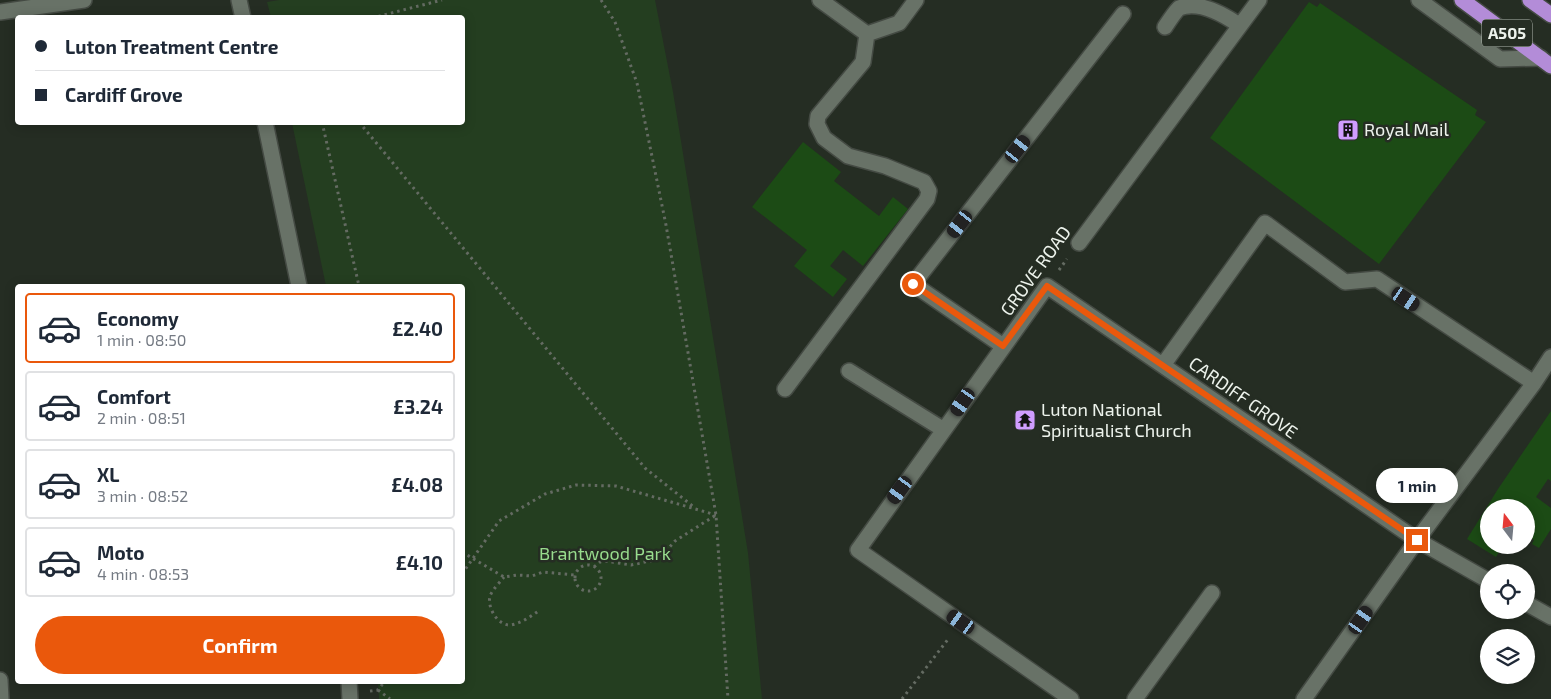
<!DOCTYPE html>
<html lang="en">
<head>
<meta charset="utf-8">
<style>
  :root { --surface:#fff; --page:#f6f6f7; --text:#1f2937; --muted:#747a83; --line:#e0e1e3; --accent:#ea580c }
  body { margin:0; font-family:"Exo 2",sans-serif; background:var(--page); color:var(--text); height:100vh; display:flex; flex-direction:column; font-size:19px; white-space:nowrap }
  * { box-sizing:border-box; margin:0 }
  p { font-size:16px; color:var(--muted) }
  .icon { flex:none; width:28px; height:28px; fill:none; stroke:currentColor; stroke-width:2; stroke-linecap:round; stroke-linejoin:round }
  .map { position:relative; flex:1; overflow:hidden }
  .panel { position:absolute; left:15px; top:284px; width:450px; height:400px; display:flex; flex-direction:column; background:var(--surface); border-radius:5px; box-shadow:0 2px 12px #0003 }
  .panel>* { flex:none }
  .guide { position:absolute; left:15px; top:15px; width:450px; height:110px; border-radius:5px; box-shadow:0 2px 12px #0003; display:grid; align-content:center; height:110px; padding:0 20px; background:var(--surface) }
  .needle { width:32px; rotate:344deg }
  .fabs { position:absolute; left:1480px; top:499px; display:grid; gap:10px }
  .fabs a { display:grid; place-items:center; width:55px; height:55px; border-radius:50%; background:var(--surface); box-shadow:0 2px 12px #0003; font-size:25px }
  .end { position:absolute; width:22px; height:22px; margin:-11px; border:6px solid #ea580c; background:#fff; box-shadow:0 0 0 2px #fff }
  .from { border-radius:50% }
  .bubble { position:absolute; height:35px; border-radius:18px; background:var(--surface); box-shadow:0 2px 12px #0003; font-size:16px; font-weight:700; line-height:35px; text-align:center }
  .car { position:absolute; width:15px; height:30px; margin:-15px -8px; border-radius:6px; box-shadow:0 0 4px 1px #0007; background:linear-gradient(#222 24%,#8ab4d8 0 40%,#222 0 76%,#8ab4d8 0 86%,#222 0) }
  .guide b { display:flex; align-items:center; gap:18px; height:48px; font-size:19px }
  .guide b+b { border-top:1px solid var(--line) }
  .guide i { width:12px; height:12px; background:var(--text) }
  ul { padding:9px 0 0; list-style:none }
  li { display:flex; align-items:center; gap:15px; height:70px; margin:0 10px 8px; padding:0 10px; border:2px solid var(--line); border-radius:5px }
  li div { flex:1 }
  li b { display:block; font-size:19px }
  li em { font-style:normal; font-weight:700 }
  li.selected { border-color:var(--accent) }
  li>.icon { width:45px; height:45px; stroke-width:1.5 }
  .action { display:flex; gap:10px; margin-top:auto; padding:10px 20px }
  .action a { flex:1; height:58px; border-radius:30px; background:var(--accent); color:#fff; font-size:20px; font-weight:700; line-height:58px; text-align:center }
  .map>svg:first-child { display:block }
  .green { fill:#243e20 }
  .building { fill:#1c4b15 }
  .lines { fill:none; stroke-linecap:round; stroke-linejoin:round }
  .minor-casing { stroke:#444a43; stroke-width:18 }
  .highway-casing { stroke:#444a43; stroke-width:18 }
  .path { stroke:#646b62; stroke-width:3; stroke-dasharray:2.5 4; stroke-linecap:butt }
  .minor { stroke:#687267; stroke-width:15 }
  .highway { stroke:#b38cd8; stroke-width:15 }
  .route { stroke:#ea580c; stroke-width:6 }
  .labels { text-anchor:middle; stroke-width:5; stroke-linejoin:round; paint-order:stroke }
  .shield { fill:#252d23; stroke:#b1b8b0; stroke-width:1 }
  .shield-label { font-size:16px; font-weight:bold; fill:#edf3ec }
  .poi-label { font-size:18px; fill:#edf3ec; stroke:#252d23; text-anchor:start }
  .street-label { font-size:18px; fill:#edf3ec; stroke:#252d23 }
  .park-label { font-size:18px; fill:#98dc8d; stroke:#252d23 }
</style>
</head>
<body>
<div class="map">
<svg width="1551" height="699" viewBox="0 0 1551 699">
  <rect width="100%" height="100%" fill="#252d23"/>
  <!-- green -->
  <path class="green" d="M 279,0 L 655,0 L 673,92 L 748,553 L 762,699 L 379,699 L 378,681 L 462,681 L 462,286 L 326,286 L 292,123 L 462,122 L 462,18 L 271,17 L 267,2 Z"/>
  <!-- building -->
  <path class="building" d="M 1309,2 L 1317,7 L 1320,3 L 1477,110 L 1475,115 L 1486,122 L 1379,264 L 1210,138 Z
    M 803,142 L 841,172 L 834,181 L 879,216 L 893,197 L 908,209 L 863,266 L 843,250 L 830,266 L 847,279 L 833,297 L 794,266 L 807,250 L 752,207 Z
    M 1551,411 L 1551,481 L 1548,479 L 1536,497 L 1551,508 L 1551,529 L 1539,548 L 1532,544 L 1534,540 L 1526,535 L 1526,508 L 1489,508 L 1489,545 L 1503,545 L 1496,557 L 1467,539 L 1498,489 Z"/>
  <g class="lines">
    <!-- minor casing -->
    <g class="minor-casing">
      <path id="minor" d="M 239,0 L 243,18
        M 1419,0 L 1500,59 L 1541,58
        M 0,12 L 84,0
        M 1165,27 C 1169,21 1174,13 1179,8 C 1199,0 1223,14 1239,25
        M 867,34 L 899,23 L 916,0
        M 265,122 L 299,286
        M 1079,243 L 1259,0
        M 1003,346 L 913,284 L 1123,14
        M 1163,365 L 1265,223 L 1345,282 L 1377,279 L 1534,383
        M 849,371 L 944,430
        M 785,389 L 927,199 L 929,191 L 924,182 L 885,166 L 848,156 L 824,138 L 817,124 L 818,116 L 863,62 L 867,34 L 820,0
        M 1526,603 L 1551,617
        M 0,680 L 1,699
        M 349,681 L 350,699
        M 1071,699 L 858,550 L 1047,286 L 1417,540 L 1489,581
        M 1135,699 L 1212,593
        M 1304,699 L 1417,540 L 1534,383 L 1551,357"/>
    </g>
    <!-- highway casing -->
    <g class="highway-casing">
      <path id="highway" d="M 1462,0 L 1551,66
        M 1530,0 L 1551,15"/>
    </g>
    <!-- path -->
    <path class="path" d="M 601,0 L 615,22 L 637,83 L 666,225 L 716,515 L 728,699
      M 372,18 L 442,0
      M 322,122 L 359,286
      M 359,122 L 645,468 L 695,508
      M 1059,270 L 1067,259
      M 462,552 L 504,577 L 517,575 L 532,576 L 543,572 L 575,575
      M575 578a13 13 0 1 1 26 0a13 13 0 1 1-26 0Z
      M 594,567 L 600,562 L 605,561 L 631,565 L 659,559 L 675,541 L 716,515
      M 462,574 L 499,521 L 545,494 L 576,485 L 616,486 L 716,515
      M 504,577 C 500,582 493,589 490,596 C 487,608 498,626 511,625 C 522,623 531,616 540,610
      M 378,690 L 390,699
      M 370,691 L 378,690 L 385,681
      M 902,699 L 949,638"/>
    <!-- minor -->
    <use href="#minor" class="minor"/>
    <!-- highway -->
    <use href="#highway" class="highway"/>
  </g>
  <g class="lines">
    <!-- route -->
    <path class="route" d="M 913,284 L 1003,346 L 1047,286 L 1417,540"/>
  </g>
  <!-- icons -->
  <defs>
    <g id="building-square" transform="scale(1.125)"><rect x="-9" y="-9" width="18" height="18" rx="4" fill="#d09dff" stroke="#252d23"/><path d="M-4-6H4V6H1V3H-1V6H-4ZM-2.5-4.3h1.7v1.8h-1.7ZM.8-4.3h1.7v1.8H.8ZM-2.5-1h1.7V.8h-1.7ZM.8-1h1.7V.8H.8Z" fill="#111"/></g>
    <g id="temple-square" transform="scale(1.125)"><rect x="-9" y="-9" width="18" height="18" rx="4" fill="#d09dff" stroke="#252d23"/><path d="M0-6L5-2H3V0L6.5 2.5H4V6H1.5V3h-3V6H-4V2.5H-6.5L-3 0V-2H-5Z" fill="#111"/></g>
  </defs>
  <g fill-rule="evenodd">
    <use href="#building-square" x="1348" y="130"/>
    <use href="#temple-square" x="1025" y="420"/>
  </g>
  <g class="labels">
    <!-- shield labels -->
    <rect class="shield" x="1482" y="19.5" width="50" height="27" rx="4"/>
    <g class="shield-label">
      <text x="1507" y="39">A505</text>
    </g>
    <!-- poi labels -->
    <g class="poi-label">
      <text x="1364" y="136">Royal Mail</text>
      <text x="1041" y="416">Luton National<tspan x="1041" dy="21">Spiritualist Church</tspan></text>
    </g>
    <!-- street labels -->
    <g class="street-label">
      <text transform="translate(1036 271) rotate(-54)" y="6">GROVE ROAD</text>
      <text transform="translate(1243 398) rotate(35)" y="6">CARDIFF GROVE</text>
    </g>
    <!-- park labels -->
    <g class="park-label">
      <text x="605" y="560">Brantwood Park</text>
    </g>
  </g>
</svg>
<div class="fabs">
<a><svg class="needle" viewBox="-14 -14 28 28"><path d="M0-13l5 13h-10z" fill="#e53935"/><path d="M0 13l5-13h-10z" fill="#747a83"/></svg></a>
<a><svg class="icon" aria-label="locate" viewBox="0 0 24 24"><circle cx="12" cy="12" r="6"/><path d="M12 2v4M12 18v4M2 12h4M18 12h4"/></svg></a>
<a><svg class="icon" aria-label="layers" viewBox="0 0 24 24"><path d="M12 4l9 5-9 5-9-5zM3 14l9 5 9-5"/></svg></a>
</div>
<i class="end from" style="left:913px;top:284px"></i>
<i class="end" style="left:1417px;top:540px"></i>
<div class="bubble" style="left:1376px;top:468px;width:82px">1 min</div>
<i class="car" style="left:1018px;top:149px;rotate:38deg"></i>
<i class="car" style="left:960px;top:224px;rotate:218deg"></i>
<i class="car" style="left:1406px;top:299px;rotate:124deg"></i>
<i class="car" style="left:963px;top:402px;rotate:215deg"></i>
<i class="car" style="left:900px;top:490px;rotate:216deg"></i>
<i class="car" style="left:1361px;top:620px;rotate:35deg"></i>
<i class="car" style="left:961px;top:622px;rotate:305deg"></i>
<div class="guide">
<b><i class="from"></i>Luton Treatment Centre</b>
<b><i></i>Cardiff Grove</b>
</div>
<section class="panel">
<ul>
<li class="selected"><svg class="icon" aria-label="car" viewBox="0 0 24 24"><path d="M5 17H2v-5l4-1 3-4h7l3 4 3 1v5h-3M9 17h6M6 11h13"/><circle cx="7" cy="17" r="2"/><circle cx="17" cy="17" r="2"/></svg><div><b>Economy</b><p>1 min · 08:50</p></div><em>£2.40</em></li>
<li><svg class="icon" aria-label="car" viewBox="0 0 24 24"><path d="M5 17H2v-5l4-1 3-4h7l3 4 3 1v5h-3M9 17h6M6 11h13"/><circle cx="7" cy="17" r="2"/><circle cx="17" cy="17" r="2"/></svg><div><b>Comfort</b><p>2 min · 08:51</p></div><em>£3.24</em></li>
<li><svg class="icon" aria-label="car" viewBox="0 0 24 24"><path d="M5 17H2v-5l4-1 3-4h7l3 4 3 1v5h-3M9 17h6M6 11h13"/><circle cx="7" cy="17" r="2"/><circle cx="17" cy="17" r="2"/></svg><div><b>XL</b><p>3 min · 08:52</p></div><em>£4.08</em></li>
<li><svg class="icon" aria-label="car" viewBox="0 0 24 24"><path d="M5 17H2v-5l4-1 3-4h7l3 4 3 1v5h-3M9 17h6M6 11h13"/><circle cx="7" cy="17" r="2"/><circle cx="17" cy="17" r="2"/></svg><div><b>Moto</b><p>4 min · 08:53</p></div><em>£4.10</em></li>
</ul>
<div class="action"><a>Confirm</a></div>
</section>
</div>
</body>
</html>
